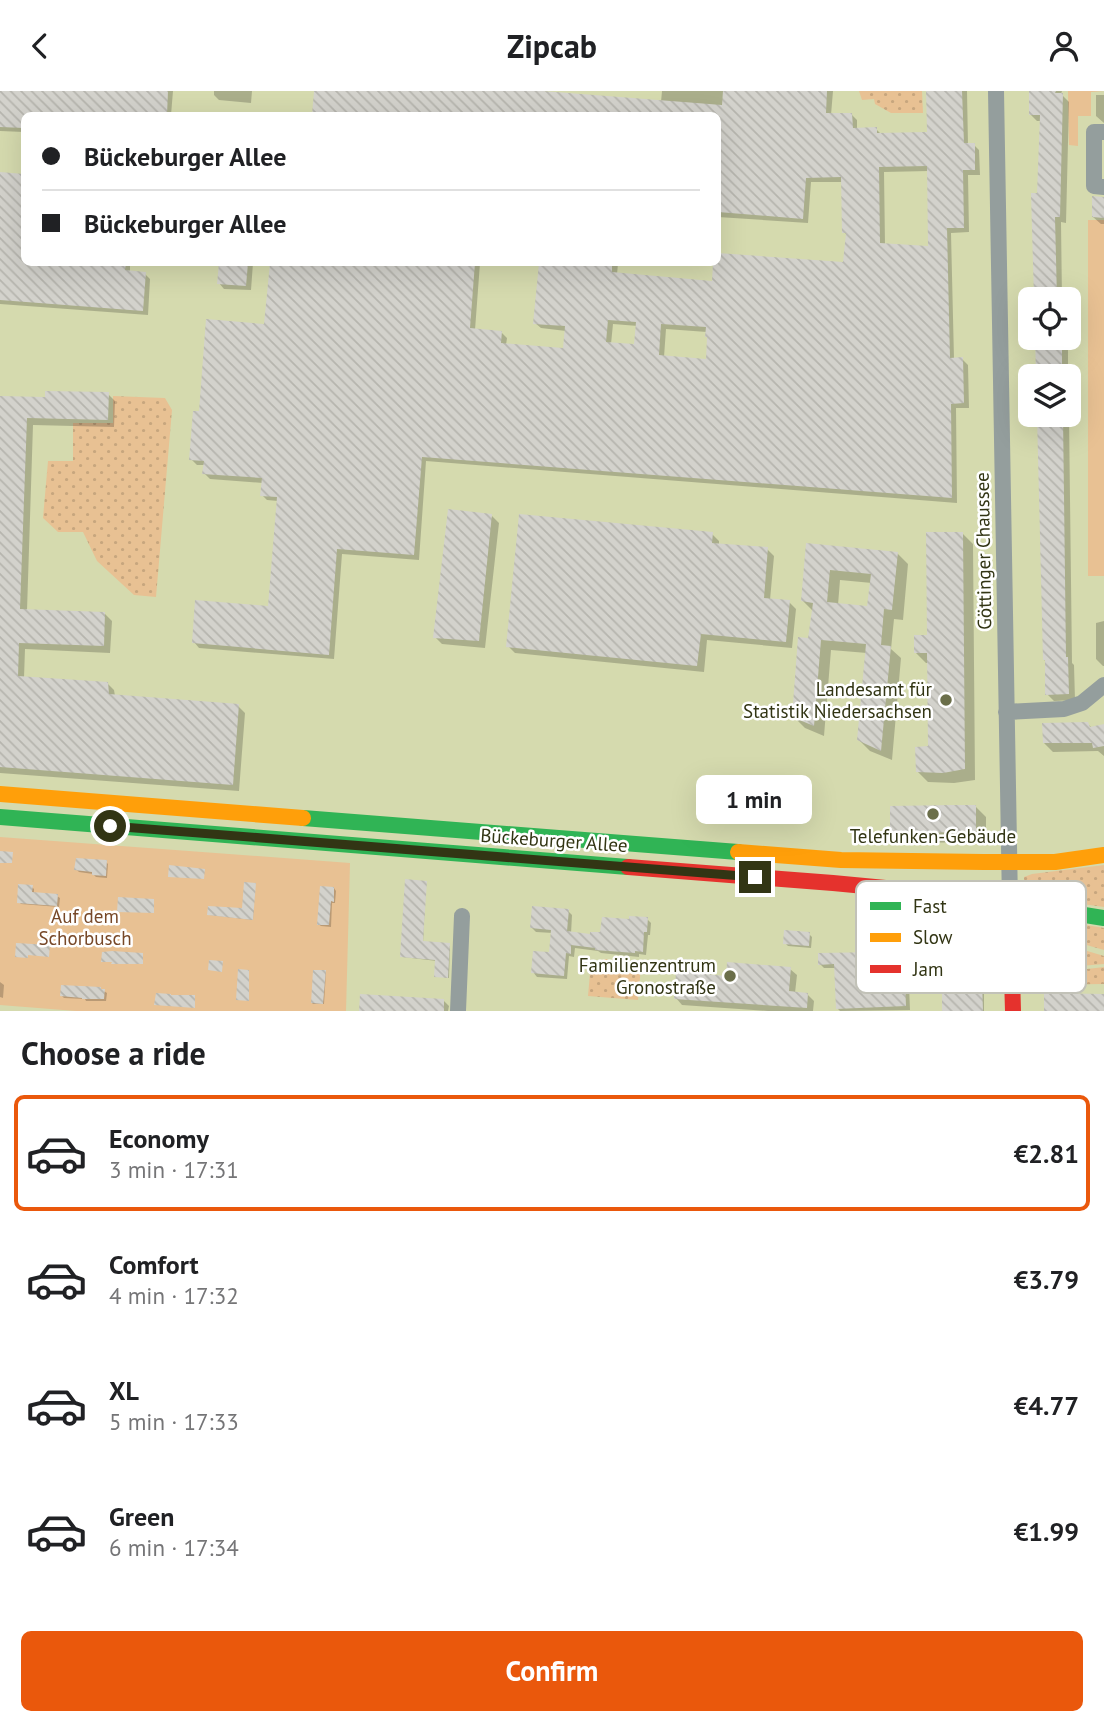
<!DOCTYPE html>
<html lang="en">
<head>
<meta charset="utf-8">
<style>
  :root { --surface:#fff; --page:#f2f2f2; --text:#202124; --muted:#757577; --line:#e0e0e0; --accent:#ea580c }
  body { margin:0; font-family:"PT Sans",sans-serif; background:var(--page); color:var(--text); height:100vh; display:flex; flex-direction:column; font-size:26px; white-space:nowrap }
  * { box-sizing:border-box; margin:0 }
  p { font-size:23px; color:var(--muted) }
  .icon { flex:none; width:38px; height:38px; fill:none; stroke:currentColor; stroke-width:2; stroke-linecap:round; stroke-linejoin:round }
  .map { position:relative; height:920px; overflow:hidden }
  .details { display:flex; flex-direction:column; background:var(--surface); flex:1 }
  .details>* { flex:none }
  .hud { position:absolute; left:21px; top:21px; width:700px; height:154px; border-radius:10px; box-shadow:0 7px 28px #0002; display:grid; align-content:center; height:154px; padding:0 21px; background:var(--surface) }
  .buttons { position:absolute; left:1018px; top:196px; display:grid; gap:14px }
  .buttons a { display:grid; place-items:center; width:63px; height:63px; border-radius:10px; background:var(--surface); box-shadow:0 7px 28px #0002; font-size:35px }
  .end { position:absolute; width:32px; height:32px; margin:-16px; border:9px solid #323514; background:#fff; box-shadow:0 0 0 4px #fff }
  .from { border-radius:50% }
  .bubble { position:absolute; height:49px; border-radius:10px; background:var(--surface); box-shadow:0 7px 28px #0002; font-size:23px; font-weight:700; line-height:49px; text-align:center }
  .hud b { display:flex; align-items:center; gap:24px; height:66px; font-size:26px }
  .hud b+b { border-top:2px solid var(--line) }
  .hud i { width:18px; height:18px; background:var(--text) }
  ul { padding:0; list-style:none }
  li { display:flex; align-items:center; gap:21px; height:116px; margin:0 14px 10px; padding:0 7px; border:4px solid transparent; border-radius:10px }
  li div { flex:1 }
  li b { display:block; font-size:26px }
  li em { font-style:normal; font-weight:700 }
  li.active { border-color:var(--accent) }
  li>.icon { width:63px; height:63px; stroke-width:1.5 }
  h2 { padding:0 21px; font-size:32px; line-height:84px }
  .cta { display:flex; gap:14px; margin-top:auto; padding:14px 21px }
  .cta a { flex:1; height:80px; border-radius:10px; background:var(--accent); color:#fff; font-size:28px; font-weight:700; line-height:80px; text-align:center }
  header { display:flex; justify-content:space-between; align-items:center; height:91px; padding:0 21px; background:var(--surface); font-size:32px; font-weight:700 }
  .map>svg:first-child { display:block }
  .grass { fill:url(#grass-dots) }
  .garden { fill:#e8c193 }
  .shadow { fill:#0003; fill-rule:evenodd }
  .building { fill:url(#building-back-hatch); fill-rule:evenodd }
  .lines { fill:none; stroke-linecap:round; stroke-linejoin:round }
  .street { stroke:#949e9d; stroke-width:16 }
  .fast { stroke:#30b455; stroke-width:16 }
  .slow { stroke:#ff9f0a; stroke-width:16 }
  .jam { stroke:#e5322d; stroke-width:16 }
  .route { stroke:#323514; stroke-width:9 }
  .poi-dot { fill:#6b6f4a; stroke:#fff; stroke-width:2.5 }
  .labels { text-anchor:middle; stroke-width:5; stroke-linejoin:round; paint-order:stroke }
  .street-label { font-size:19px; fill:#323514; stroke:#fff }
  .poi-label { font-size:19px; fill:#323514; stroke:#fff; text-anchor:end }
  .park-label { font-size:19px; fill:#774828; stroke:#fff }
  .key { fill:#fff; stroke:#c2c2b8; stroke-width:2 }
  .key-label { font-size:19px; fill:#323514 }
</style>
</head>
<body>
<header><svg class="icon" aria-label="back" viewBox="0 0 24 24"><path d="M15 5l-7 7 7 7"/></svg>Zipcab<svg class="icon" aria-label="person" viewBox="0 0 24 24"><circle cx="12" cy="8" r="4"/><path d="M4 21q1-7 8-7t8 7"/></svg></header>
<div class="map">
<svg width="1104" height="920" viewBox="0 0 1104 920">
  <defs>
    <pattern id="grass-dots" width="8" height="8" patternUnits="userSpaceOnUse" patternTransform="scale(1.75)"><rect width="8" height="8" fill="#e8c193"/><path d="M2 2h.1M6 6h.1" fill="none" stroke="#c7a67e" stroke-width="1.8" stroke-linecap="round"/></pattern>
    <pattern id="building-back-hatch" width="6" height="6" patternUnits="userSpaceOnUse" patternTransform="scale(1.75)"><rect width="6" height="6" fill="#d3d2cc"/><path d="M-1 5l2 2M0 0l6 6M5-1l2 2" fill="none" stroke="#b6b5ae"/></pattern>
  </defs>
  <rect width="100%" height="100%" fill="#d5daae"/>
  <!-- grass -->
  <path class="grass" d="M 859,0 L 922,0 L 923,22 L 891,22 L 875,13 L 874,8 L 862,9 Z
    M 113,305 L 165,307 L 172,319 L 156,506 L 134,504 L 97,470 L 83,441 L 58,441 L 43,427 L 48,370 L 73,370 L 73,332 L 113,332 Z
    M 1104,774 L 1104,816 L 1038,807 L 1024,801 L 1024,786 L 1032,783 Z
    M 1051,828 L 1104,837 L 1104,859 L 1048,843 L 1043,840 L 1037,831 Z
    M 1047,848 L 1104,865 L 1104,873 L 1033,879 L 1033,857 L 1039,850 L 1044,853 Z
    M 606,868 L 609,869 L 610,873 L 619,873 L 620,870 L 624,869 L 627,874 L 641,875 L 638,909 L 588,905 L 591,871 L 602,872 L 603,869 Z
    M 1104,876 L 1104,893 L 1039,894 L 1039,886 L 1044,883 Z"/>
  <!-- garden -->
  <path class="garden" d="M 1068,0 L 1104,0 L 1091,1 L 1091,25 L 1078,25 L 1078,55 L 1069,54 Z
    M 1088,129 L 1104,129 L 1104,485 L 1088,485 Z
    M 0,746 L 350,772 L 346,920 L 76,920 L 0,914 Z"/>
  <!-- shadow -->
  <path class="shadow" d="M 0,0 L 173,0 L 171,24 L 24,24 L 24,41 L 0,40 Z
    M 214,0 L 252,0 L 251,12 L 219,9 L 214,4 Z
    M 316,0 L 520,0 L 661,11 L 662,0 L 833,0 L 831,24 L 852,24 L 857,29 L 857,38 L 876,38 L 882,44 L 929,43 L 928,0 L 967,0 L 968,54 L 974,54 L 979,59 L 980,84 L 968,84 L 969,141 L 951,142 L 954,268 L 962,268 L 968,274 L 969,317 L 956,317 L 957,412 L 426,370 L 419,469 L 342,463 L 334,568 L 199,557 L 194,551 L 270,517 L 278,410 L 267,409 L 262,404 L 263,392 L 210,388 L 204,382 L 205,374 L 197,374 L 191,368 L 201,322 L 266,235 L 271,172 L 480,172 L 475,239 L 501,241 L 507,247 L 506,254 L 565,258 L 566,240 L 541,237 L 535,232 L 540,172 L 618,172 L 617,184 L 713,192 L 715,172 L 718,172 L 718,163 L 845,173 L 847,144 L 844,141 L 843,91 L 811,91 L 808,132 L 718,126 L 718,24 L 314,24 ZM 929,80 L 930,157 L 885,154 L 884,81 ZM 613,233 L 638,235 L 636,255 L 611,253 ZM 666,238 L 707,241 L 707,270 L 664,266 Z
    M 1031,0 L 1062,0 L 1061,3 L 1069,11 L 1066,132 L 1061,131 L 1062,208 L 1036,208 L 1033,104 L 1039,103 L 1041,30 L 1037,30 L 1030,23 Z
    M 1096,4 L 1104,4 L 1104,32 L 1096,25 Z
    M 0,83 L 24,85 L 24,172 L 130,172 L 130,182 L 145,183 L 150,188 L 148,224 L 0,213 Z
    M 1104,108 L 1104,133 L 1101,133 L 1093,126 Z
    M 220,172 L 253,172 L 251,199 L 224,198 L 219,192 Z
    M 1037,247 L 1068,247 L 1068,285 L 1037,285 Z
    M 108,303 L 115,310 L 114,336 L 33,334 L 27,520 L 105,523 L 112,530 L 110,562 L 25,558 L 24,587 L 107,592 L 114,599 L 115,605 L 238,615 L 245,622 L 239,700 L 0,682 L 0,307 L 47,308 Z
    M 1038,324 L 1069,324 L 1072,572 L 1074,574 L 1075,609 L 1054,610 L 1047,603 L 1047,571 L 1044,569 Z
    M 492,425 L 499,432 L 485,557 L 442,553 L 435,546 Z
    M 962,442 L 973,453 L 975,689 L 954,692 L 928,691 L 917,680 L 930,657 L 929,572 L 926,572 L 915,561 L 928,545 Z
    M 712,443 L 719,450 L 719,454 L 767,458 L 774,465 L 770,509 L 789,511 L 796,518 L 792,557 L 707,549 L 704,581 L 515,562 L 508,555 Z
    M 808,454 L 897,462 L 908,473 L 903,529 L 894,528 L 891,558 L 901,567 L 892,669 L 870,660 L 859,649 L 867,562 L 831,559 L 824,645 L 805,637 L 794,626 L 810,549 L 813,520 L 803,510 ZM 840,489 L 872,492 L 869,517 L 838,514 Z
    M 1104,530 L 1104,575 L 1103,575 L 1096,568 L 1096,532 Z
    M 1088,633 L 1092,637 L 1104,635 L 1104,665 L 1098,660 L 1053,661 L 1044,652 Z
    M 975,715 L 986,726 L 986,751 L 903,752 L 892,741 Z
    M 106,771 L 108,773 L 107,787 L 96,786 L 93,783 L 79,781 L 76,778 Z
    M 426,791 L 423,852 L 450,855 L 449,887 L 436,885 L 437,870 L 403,866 Z
    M 255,794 L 253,829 L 209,824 L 244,819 Z
    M 32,796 L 34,798 L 34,803 L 57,805 L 60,807 L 59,816 L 21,813 L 19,811 Z
    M 334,797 L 336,800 L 335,812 L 332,812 L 331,836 L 321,835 L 318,833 Z
    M 568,820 L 572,824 L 571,843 L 592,845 L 602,843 L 631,830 L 647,828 L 651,832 L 650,844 L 648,844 L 646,864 L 639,863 L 639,866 L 601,862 L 598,860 L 575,857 L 574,866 L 569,865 L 567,888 L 537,886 L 533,881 L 551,863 L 553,842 L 536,841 L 532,837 Z
    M 809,843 L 812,846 L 811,857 L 788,855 L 785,852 Z
    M 879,862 L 883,867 L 884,892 L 904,891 L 909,895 L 910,919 L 840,920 L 838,918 L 836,877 L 824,877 L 820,873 Z
    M 705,872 L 711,878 L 711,886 L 727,887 L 790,878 L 797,884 L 795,902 L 807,903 L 814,910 L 813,920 L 768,920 L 682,914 L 676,907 L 682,884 Z
    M 326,881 L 324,913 L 313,913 L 312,912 Z
    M 0,891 L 4,894 L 3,907 L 0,906 Z
    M 982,893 L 984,895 L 984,920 L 944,920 Z
    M 104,900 L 107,902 L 106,910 L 86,910 L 85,908 L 64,907 L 61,904 Z
    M 443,909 L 449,915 L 448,920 L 360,920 Z"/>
  <!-- building -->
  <path class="building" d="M 0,0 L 168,0 L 167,24 L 24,24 L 24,37 L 0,36 Z
    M 314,0 L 543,0 L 722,14 L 723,0 L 827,0 L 826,22 L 852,22 L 853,37 L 877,36 L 877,42 L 927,41 L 926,0 L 962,0 L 964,52 L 975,52 L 975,79 L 963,79 L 964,137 L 947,137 L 950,267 L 963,266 L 964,312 L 951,313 L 952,407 L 422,366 L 414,464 L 337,458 L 329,564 L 192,552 L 195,509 L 268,515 L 277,406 L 260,405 L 262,387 L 202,383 L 204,370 L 189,369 L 193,320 L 199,320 L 206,228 L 264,233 L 270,172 L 475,172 L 470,237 L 502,240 L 501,252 L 563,257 L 565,235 L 533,233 L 539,172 L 612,172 L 612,181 L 712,190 L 713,172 L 718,172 L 718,162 L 843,171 L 846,142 L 842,142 L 841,86 L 806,87 L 803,128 L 718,121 L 718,24 L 312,24 ZM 927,75 L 928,155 L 880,152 L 879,76 ZM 608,229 L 636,231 L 634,253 L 606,251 ZM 661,233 L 706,236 L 705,246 L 707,246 L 706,268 L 659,264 Z
    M 1029,0 L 1056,0 L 1055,2 L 1063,2 L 1060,126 L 1055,126 L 1057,208 L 1034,208 L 1031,102 L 1037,102 L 1040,24 L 1029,24 Z
    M 0,81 L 24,83 L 24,172 L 126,172 L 125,179 L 146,181 L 143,220 L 0,209 Z
    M 1092,105 L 1104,106 L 1104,127 L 1092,126 Z
    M 219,172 L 248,172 L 246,195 L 217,193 Z
    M 1035,247 L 1062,247 L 1062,285 L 1036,285 Z
    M 45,300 L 109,301 L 108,329 L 27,327 L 20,518 L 105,521 L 104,555 L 19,552 L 18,585 L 108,591 L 109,603 L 239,613 L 233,694 L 0,676 L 0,305 L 45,306 Z
    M 1037,324 L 1063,324 L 1066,566 L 1068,566 L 1069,603 L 1045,604 L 1045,569 L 1043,569 Z
    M 448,418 L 492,423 L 479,550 L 433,547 Z
    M 519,423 L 713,441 L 712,452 L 768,456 L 764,507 L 790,509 L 786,551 L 701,543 L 697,575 L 506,556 Z
    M 926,441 L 963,441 L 965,678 L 943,682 L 916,681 L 915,656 L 928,655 L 927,562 L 914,562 L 914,544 L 927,544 Z
    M 806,452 L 898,461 L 892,519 L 884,518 L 881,554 L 891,555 L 881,660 L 857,649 L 866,553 L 821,549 L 814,635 L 792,626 L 798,546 L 808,547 L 813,512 L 801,510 ZM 830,479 L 871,483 L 867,515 L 827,511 Z
    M 1088,631 L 1090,636 L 1104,633 L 1104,655 L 1093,657 L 1092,652 L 1043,652 L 1042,632 Z
    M 951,714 L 976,714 L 976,741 L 890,742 L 890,715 Z
    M 0,760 L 13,761 L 12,772 L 0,772 Z
    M 76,767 L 107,769 L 106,785 L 92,784 L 92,781 L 74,779 Z
    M 169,774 L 205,778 L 204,788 L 168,786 Z
    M 405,788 L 427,790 L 423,850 L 450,852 L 448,887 L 434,886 L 435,869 L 400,866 Z
    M 244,791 L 256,792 L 253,829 L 207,824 L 208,815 L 242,817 Z
    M 18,793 L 33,794 L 32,801 L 58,803 L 57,815 L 17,812 Z
    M 320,795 L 334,796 L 334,811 L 331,810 L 329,834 L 317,834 Z
    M 118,806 L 154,808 L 154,822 L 117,821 Z
    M 532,815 L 569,818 L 567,840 L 590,843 L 590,841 L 600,841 L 602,826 L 629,828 L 629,825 L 648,826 L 647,841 L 644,841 L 643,861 L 635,860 L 635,862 L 595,859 L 595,857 L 571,854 L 571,863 L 566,862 L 564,885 L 531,882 L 533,860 L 549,861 L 551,839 L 530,837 Z
    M 784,839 L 810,841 L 809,855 L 783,853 Z
    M 16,852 L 50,854 L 49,866 L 28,864 L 28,867 L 15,866 Z
    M 112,860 L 143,862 L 143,873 L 111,873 L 112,871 L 101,871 L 102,861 Z
    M 879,861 L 880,890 L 905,889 L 906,915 L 836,918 L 834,873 L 818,874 L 818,862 Z
    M 682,868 L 706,870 L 704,883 L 726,885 L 727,871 L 791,876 L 789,900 L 808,902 L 807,917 L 674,908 L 676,881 L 681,882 Z
    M 209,869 L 223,870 L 222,881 L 208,879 Z
    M 238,878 L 249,879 L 249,910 L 236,909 Z
    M 313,879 L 326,879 L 323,913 L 311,912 Z
    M 982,891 L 983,920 L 942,920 L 942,892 Z
    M 61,894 L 101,896 L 101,898 L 105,898 L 104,908 L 82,908 L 82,907 L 60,905 Z
    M 156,902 L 171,903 L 171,904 L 195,904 L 195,917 L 154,914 Z
    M 1044,902 L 1104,903 L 1104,920 L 1044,920 Z
    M 360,903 L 444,908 L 444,920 L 359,920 Z"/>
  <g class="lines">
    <!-- street -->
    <path class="street" d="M 996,0 L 1010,812
      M 1104,41 L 1094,41 L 1094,95 L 1104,96
      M 1006,621 L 1064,618 L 1082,612 L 1104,594
      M 458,920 L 462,825"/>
    <!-- fast -->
    <path class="fast" d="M 0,726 L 628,776
      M 303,727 L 738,761
      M 938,802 L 967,805 L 1104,827"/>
    <!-- slow -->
    <path class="slow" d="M 0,703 L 303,727
      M 738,761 L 841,769 L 983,771 L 1055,771 L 1104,764"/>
    <!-- jam -->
    <path class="jam" d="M 628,776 L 833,792 L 938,802
      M 1010,812 L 1013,920"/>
  </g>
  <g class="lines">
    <!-- route -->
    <path class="route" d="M 110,735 L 755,786"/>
  </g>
  <!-- markers -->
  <g class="poi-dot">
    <circle cx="946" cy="609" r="7"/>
    <circle cx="933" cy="723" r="7"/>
    <circle cx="730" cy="885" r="7"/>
  </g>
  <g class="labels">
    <!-- street labels -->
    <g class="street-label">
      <text transform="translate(983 460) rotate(-91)" y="7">Göttinger Chaussee</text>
      <text transform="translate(554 749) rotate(4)" y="7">Bückeburger Allee</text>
    </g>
    <!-- poi labels -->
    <g class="poi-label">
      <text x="932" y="605">Landesamt für<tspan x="932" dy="22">Statistik Niedersachsen</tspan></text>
      <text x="933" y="752" text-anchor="middle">Telefunken-Gebäude</text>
      <text x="716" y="881">Familienzentrum<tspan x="716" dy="22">Gronostraße</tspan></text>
    </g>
    <!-- park labels -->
    <g class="park-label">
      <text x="85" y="832">Auf dem<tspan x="85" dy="22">Schorbusch</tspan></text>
    </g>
  </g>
  <!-- legend -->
  <rect x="856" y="790" width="230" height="112" rx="10" class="key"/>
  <rect x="870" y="811" width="31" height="8" fill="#30b455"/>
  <rect x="870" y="842" width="31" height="9" fill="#ff9f0a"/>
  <rect x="870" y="874" width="31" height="8" fill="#e5322d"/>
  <g class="key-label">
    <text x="913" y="822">Fast</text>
    <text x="913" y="853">Slow</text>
    <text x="913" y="885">Jam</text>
  </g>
</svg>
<div class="buttons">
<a><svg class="icon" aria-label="locate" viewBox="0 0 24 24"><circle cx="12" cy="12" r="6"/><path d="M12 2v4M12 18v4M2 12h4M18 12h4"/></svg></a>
<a><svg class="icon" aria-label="layers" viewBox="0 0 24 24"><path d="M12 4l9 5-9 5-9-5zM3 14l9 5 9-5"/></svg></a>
</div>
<i class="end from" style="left:110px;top:735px"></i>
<i class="end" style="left:755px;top:786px"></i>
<div class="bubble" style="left:696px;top:684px;width:116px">1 min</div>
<div class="hud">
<b><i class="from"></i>Bückeburger Allee</b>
<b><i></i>Bückeburger Allee</b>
</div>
</div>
<section class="details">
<h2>Choose a ride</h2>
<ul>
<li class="active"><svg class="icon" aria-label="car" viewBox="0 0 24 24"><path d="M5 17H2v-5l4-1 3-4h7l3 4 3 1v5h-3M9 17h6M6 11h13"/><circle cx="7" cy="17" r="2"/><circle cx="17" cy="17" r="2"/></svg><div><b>Economy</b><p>3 min · 17:31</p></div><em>€2.81</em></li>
<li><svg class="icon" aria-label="car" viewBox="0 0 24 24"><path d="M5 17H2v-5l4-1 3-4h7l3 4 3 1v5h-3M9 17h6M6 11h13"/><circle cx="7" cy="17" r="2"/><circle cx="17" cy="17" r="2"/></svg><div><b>Comfort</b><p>4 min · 17:32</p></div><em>€3.79</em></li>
<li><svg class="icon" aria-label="car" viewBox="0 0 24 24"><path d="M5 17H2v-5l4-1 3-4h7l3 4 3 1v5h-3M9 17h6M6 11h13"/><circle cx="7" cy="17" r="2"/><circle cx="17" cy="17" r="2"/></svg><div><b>XL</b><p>5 min · 17:33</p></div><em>€4.77</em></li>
<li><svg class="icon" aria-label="car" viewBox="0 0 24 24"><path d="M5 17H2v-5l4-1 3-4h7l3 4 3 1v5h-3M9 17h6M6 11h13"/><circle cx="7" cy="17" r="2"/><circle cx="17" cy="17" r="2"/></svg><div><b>Green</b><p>6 min · 17:34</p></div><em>€1.99</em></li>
</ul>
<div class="cta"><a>Confirm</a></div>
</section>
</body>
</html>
